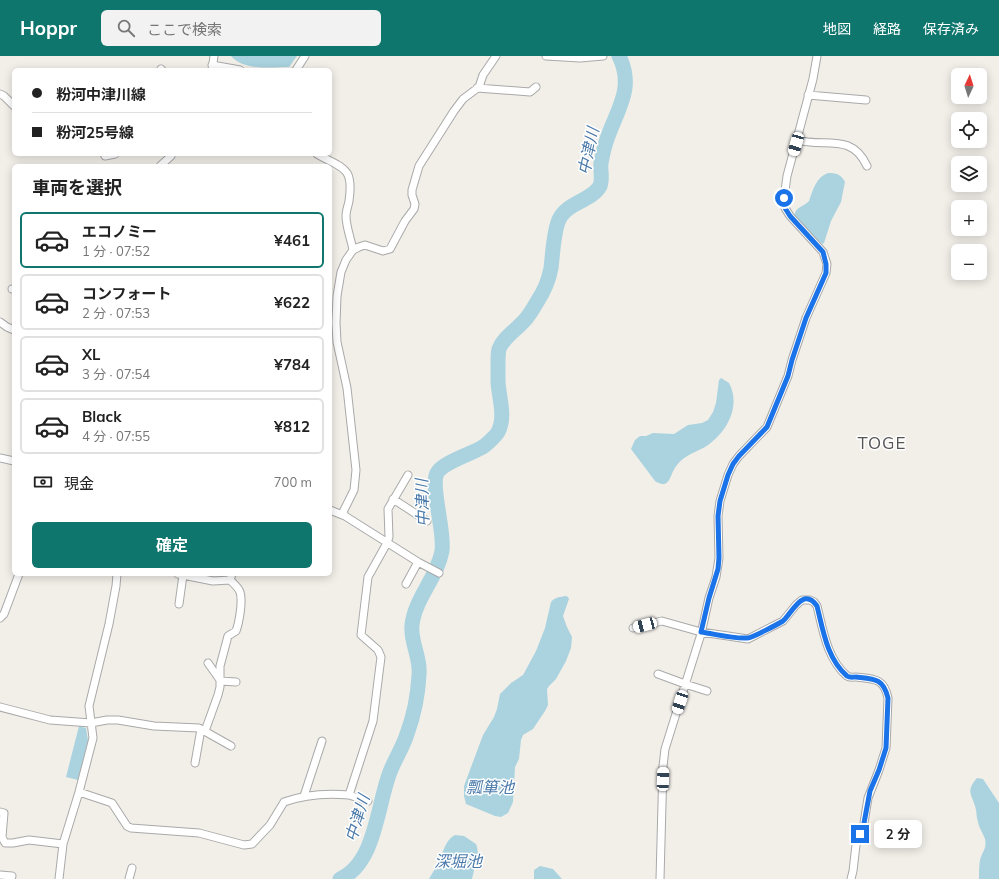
<!DOCTYPE html>
<html lang="ja">
<head>
<meta charset="utf-8">
<style>
  :root { --surface:#fff; --page:#f2f2f2; --text:#222; --muted:#767676; --line:#e0e0e0; --accent:#0f766e }
  body { margin:0; font-family:Mulish,"Noto Sans JP",sans-serif; background:var(--page); color:var(--text); height:100vh; display:flex; flex-direction:column; font-size:15px; white-space:nowrap }
  * { box-sizing:border-box; margin:0 }
  p { font-size:13px; color:var(--muted) }
  .icon { flex:none; width:22px; height:22px; fill:none; stroke:currentColor; stroke-width:2; stroke-linecap:round; stroke-linejoin:round }
  .map { position:relative; flex:1; overflow:hidden }
  .panel { position:absolute; left:12px; top:108px; width:320px; height:412px; display:flex; flex-direction:column; background:var(--surface); border-radius:6px; box-shadow:0 2px 10px #0003 }
  .panel>* { flex:none }
  .top-card { position:absolute; left:12px; top:12px; width:320px; height:88px; border-radius:6px; box-shadow:0 2px 10px #0003; display:grid; align-content:center; height:88px; padding:0 20px; background:var(--surface) }
  .needle { width:26px; rotate:4deg }
  .controls { position:absolute; left:951px; top:12px; display:grid; gap:8px }
  .controls a { display:grid; place-items:center; width:36px; height:36px; border-radius:6px; background:var(--surface); box-shadow:0 2px 10px #0003; font-size:20px }
  .end { position:absolute; width:18px; height:18px; margin:-9px; border:5px solid #1a73e8; background:#fff; box-shadow:0 0 0 2px #fff }
  .from { border-radius:50% }
  .bubble { position:absolute; height:28px; border-radius:6px; background:var(--surface); box-shadow:0 2px 10px #0003; font-size:13px; font-weight:700; line-height:28px; text-align:center }
  .car { position:absolute; width:12px; height:24px; margin:-12px -6px; border-radius:5px; box-shadow:0 0 3px 1px #0007; background:linear-gradient(#fff 24%,#345 0 40%,#fff 0 76%,#345 0 86%,#fff 0) }
  .top-card b { display:flex; align-items:center; gap:14px; height:38px; font-size:15px }
  .top-card b+b { border-top:1px solid var(--line) }
  .top-card i { width:10px; height:10px; background:var(--text) }
  ul { padding:0; list-style:none }
  li { display:flex; align-items:center; gap:12px; height:56px; margin:0 8px 6px; padding:0 12px; border:2px solid var(--line); border-radius:6px }
  li div { flex:1 }
  li b { display:block; font-size:15px }
  li em { font-style:normal; font-weight:700 }
  li.on { border-color:var(--accent) }
  li>.icon { width:36px; height:36px; stroke-width:1.5 }
  h2 { padding:0 20px; font-size:18px; line-height:48px }
  .pay { display:flex; align-items:center; gap:10px; height:44px; padding:0 20px; font-size:15px }
  .pay p { margin-inline-start:auto }
  .primary-button { display:flex; gap:8px; margin-top:auto; padding:8px 20px }
  .primary-button a { flex:1; height:46px; border-radius:6px; background:var(--accent); color:#fff; font-size:16px; font-weight:700; line-height:46px; text-align:center }
  header { display:flex; align-items:center; gap:24px; box-sizing:border-box; height:56px; padding:0 20px; background:var(--accent); color:#fff }
  header strong { font-size:19px }
  nav { display:flex; gap:22px; margin-inline-start:auto; font-size:14px }
  .search { width:280px; height:36px; background:var(--page); display:flex; align-items:center; gap:10px; box-sizing:border-box; padding:0 14px; border-radius:6px; color:var(--muted); font-size:15px }
  .map>svg:first-child { display:block }
  .water { fill:#aad3df }
  .lines { fill:none; stroke-linecap:round; stroke-linejoin:round }
  .river { stroke:#aad3df; stroke-width:15 }
  .street-casing { stroke:#a9a9a9; stroke-width:9 }
  .street { stroke:#fff; stroke-width:7 }
  .route { stroke:#1a73e8; stroke-width:5 }
  .labels { text-anchor:middle; stroke-width:3; stroke-linejoin:round; paint-order:stroke }
  .water-label { font-size:16px; font-style:italic; fill:#4a7aab; stroke:#fff }
  .quarter-label { font-size:17px; letter-spacing:1px; fill:#555; stroke:#fff }
</style>
</head>
<body>
<header>
<strong>Hoppr</strong>
<div class="search"><svg class="icon" aria-label="search" viewBox="0 0 24 24"><circle cx="10" cy="10" r="6"/><path d="M15 15l6 6"/></svg>ここで検索</div>
<nav><a>地図</a><a>経路</a><a>保存済み</a></nav>
</header>
<div class="map">
<svg width="999" height="823" viewBox="0 0 999 823">
  <rect width="100%" height="100%" fill="#f2efe9"/>
  <!-- water -->
  <path class="water" d="M 231,0 L 297,0 L 289,11 C 272,11 244,15 231,0 Z
    M 828,117 C 836,117 841,118 845,126 L 841,146 L 831,165 L 824,187 L 822,188 L 799,166 L 794,159 C 797,150 803,151 809,145 C 813,134 816,121 828,117 Z
    M 721,322 L 729,327 C 741,349 728,375 708,389 C 698,396 685,398 677,409 C 669,418 671,435 655,425 L 631,393 L 635,384 L 640,380 L 646,380 L 653,377 L 674,378 L 688,369 L 702,367 L 708,364 L 713,356 L 716,347 L 719,324 Z
    M 566,540 L 568,541 L 569,543 L 563,560 L 567,571 L 572,581 L 571,592 L 566,605 L 556,623 L 549,630 L 547,633 L 548,649 L 545,655 L 533,673 L 523,679 L 521,684 L 519,703 L 515,711 L 513,746 L 508,757 L 501,761 L 495,760 L 466,748 L 464,740 L 464,730 L 483,679 L 494,661 L 497,653 L 500,638 L 511,627 L 523,619 L 536,595 L 545,572 L 551,546 C 555,541 560,541 566,540 Z
    M 79,670 L 86,672 L 88,684 L 78,724 L 66,721 Z
    M 977,722 L 983,723 L 999,747 L 999,823 L 979,823 C 979,817 979,810 980,804 C 982,796 987,793 985,783 C 983,777 979,772 978,766 C 976,761 977,755 975,750 C 971,737 966,735 977,722 Z
    M 455,779 L 464,780 L 476,788 L 477,791 L 478,797 L 472,823 L 429,823 C 432,817 436,812 439,806 C 443,797 445,784 455,779 Z
    M 540,810 L 553,813 L 562,823 L 534,823 L 534,814 Z"/>
  <g class="lines">
    <!-- river -->
    <path class="river" d="M 340,823 C 376,807 377,749 390,716 C 395,703 403,691 407,678 C 414,659 418,639 419,619 C 421,601 410,586 412,569 C 415,542 437,522 442,495 C 445,475 430,430 437,417 C 442,407 470,398 481,392 C 485,390 488,387 492,383 C 493,382 497,378 498,376 C 506,361 499,342 498,326 C 498,320 498,313 498,307 C 498,303 498,297 499,293 C 503,282 516,274 524,265 C 529,260 533,253 537,246 C 543,237 549,223 551,212 C 553,196 553,181 558,166 C 565,146 591,146 600,130 C 603,123 600,114 601,107 C 602,102 603,97 604,93 C 612,59 637,36 619,0"/>
    <!-- street casing -->
    <g class="street-casing">
      <path id="street" d="M 546,0 L 580,2 L 603,0
        M 212,9 L 240,14
        M 161,13 L 162,14
        M 212,14 L 214,0
        M 296,14 L 305,0
        M 477,32 L 530,36 L 536,31
        M 0,38 L 4,40 L 14,50
        M 808,39 L 866,44
        M 797,84 C 825,92 851,76 867,110
        M 104,98 L 105,100 L 115,98
        M 317,98 C 343,113 354,110 349,145 C 348,150 346,155 346,160 C 346,171 351,183 353,194
        M 160,110 L 171,100
        M 12,233 L 14,233
        M 0,266 L 7,271 L 14,274
        M 0,402 L 14,405
        M 393,443 L 427,465
        M 330,454 L 345,460 L 418,506 L 439,517
        M 345,460 L 343,456 L 354,434 L 356,414 L 347,332 L 337,286 L 336,267 L 337,240 L 341,216 L 346,204 L 353,194 L 359,191 L 365,189 L 383,195 L 390,193 L 405,165 L 414,153 L 415,148 L 412,139 L 412,134 L 419,110 L 454,55 L 463,43 L 479,31 L 483,19 L 496,0
        M 178,518 L 213,525 L 230,524 L 232,518
        M 406,528 L 418,506
        M 179,548 L 183,519
        M 0,562 L 4,558 L 19,518
        M 633,572 L 662,565 L 701,576 L 748,583 L 783,565 L 796,549 L 802,544 L 810,544 L 814,546 L 817,550 C 823,574 827,603 847,620 C 850,622 853,621 856,621 C 874,623 884,622 888,642 L 886,692 L 879,714 L 868,742 L 864,767 L 856,789 L 853,815 L 851,823
        M 208,607 L 220,624
        M 658,618 L 685,628 L 707,635
        M 220,625 L 236,626
        M 0,651 L 50,664 L 91,667 L 107,664 L 118,664 L 154,670 L 199,672 L 231,690
        M 205,675 L 218,639 L 220,631 L 220,610 L 228,580 L 236,575 C 239,567 243,545 240,536 C 238,531 234,528 230,524
        M 195,707 L 201,673
        M 79,736 L 112,747 L 127,770 L 131,772 L 199,777 L 244,789 L 252,788 L 270,769 L 284,746 C 306,738 327,737 349,739 L 373,665 L 381,601 L 378,594 L 361,579 L 368,521 L 387,487 L 389,481 L 388,453 L 408,419
        M 349,739 L 368,745
        M 304,740 L 322,685
        M 0,756 L 4,757 L 2,781 L 5,787 L 13,787 L 29,784 L 63,788
        M 0,819 L 12,820 L 11,823
        M 59,823 L 63,788 L 79,736 L 93,682 L 89,650 L 109,568 L 116,530 L 117,518
        M 129,823 L 132,812
        M 660,823 L 663,710 L 665,693 L 701,578 L 709,542 L 716,521 L 719,502 L 718,460 L 720,445 L 728,419 L 733,408 L 739,400 L 767,371 L 788,320 L 792,304 L 806,262 L 826,217 L 827,208 L 823,196 L 790,160 L 785,152 L 784,142 L 787,120 L 813,23 L 817,0"/>
    </g>
    <!-- street -->
    <use href="#street" class="street"/>
  </g>
  <g class="lines">
    <!-- route -->
    <path class="route" d="M 784,142 L 785,152 L 790,160 L 823,196 L 826,208 L 826,217 L 806,262 L 792,304 L 788,320 L 767,371 L 739,400 L 733,408 L 728,419 L 720,445 L 718,460 L 719,502 L 718,513 L 709,542 L 701,576 C 715,578 734,583 747,582 C 752,582 778,568 783,565 C 792,557 803,530 817,550 C 823,574 827,603 847,620 C 850,622 853,621 856,621 C 874,623 883,622 888,642 L 886,692 L 879,714 L 870,735 L 864,767 L 860,778"/>
  </g>
  <g class="labels">
    <!-- water labels -->
    <g class="water-label">
      <text transform="translate(588 95) rotate(-78)" y="6">中津川</text>
      <text transform="translate(422 447) rotate(-92)" y="6">中津川</text>
      <text x="490" y="737">瓢箪池</text>
      <text transform="translate(357 762) rotate(-73)" y="6">中津川</text>
      <text x="458" y="811">深堀池</text>
    </g>
    <!-- quarter labels -->
    <g class="quarter-label">
      <text x="882" y="393">TOGE</text>
    </g>
  </g>
</svg>
<div class="controls">
<a><svg class="needle" viewBox="-14 -14 28 28"><path d="M0-13l5 13h-10z" fill="#e53935"/><path d="M0 13l5-13h-10z" fill="#767676"/></svg></a>
<a><svg class="icon" aria-label="locate" viewBox="0 0 24 24"><circle cx="12" cy="12" r="6"/><path d="M12 2v4M12 18v4M2 12h4M18 12h4"/></svg></a>
<a><svg class="icon" aria-label="layers" viewBox="0 0 24 24"><path d="M12 4l9 5-9 5-9-5zM3 14l9 5 9-5"/></svg></a>
<a>+</a>
<a>−</a>
</div>
<i class="end from" style="left:784px;top:142px"></i>
<i class="end" style="left:860px;top:778px"></i>
<div class="bubble" style="left:874px;top:764px;width:48px">2 分</div>
<i class="car" style="left:796px;top:88px;rotate:196deg"></i>
<i class="car" style="left:645px;top:569px;rotate:255deg"></i>
<i class="car" style="left:680px;top:646px;rotate:198deg"></i>
<i class="car" style="left:663px;top:723px;rotate:2deg"></i>
<div class="top-card">
<b><i class="from"></i>粉河中津川線</b>
<b><i></i>粉河25号線</b>
</div>
<section class="panel">
<h2>車両を選択</h2>
<ul>
<li class="on"><svg class="icon" aria-label="car" viewBox="0 0 24 24"><path d="M5 17H2v-5l4-1 3-4h7l3 4 3 1v5h-3M9 17h6M6 11h13"/><circle cx="7" cy="17" r="2"/><circle cx="17" cy="17" r="2"/></svg><div><b>エコノミー</b><p>1 分 · 07:52</p></div><em>¥461</em></li>
<li><svg class="icon" aria-label="car" viewBox="0 0 24 24"><path d="M5 17H2v-5l4-1 3-4h7l3 4 3 1v5h-3M9 17h6M6 11h13"/><circle cx="7" cy="17" r="2"/><circle cx="17" cy="17" r="2"/></svg><div><b>コンフォート</b><p>2 分 · 07:53</p></div><em>¥622</em></li>
<li><svg class="icon" aria-label="car" viewBox="0 0 24 24"><path d="M5 17H2v-5l4-1 3-4h7l3 4 3 1v5h-3M9 17h6M6 11h13"/><circle cx="7" cy="17" r="2"/><circle cx="17" cy="17" r="2"/></svg><div><b>XL</b><p>3 分 · 07:54</p></div><em>¥784</em></li>
<li><svg class="icon" aria-label="car" viewBox="0 0 24 24"><path d="M5 17H2v-5l4-1 3-4h7l3 4 3 1v5h-3M9 17h6M6 11h13"/><circle cx="7" cy="17" r="2"/><circle cx="17" cy="17" r="2"/></svg><div><b>Black</b><p>4 分 · 07:55</p></div><em>¥812</em></li>
</ul>
<div class="pay"><svg class="icon" aria-label="cash" viewBox="0 0 24 24"><path d="M3 7h18v10H3z"/><circle cx="12" cy="12" r="2"/></svg>現金<p>700 m</p></div>
<div class="primary-button"><a>確定</a></div>
</section>
</div>
</body>
</html>
